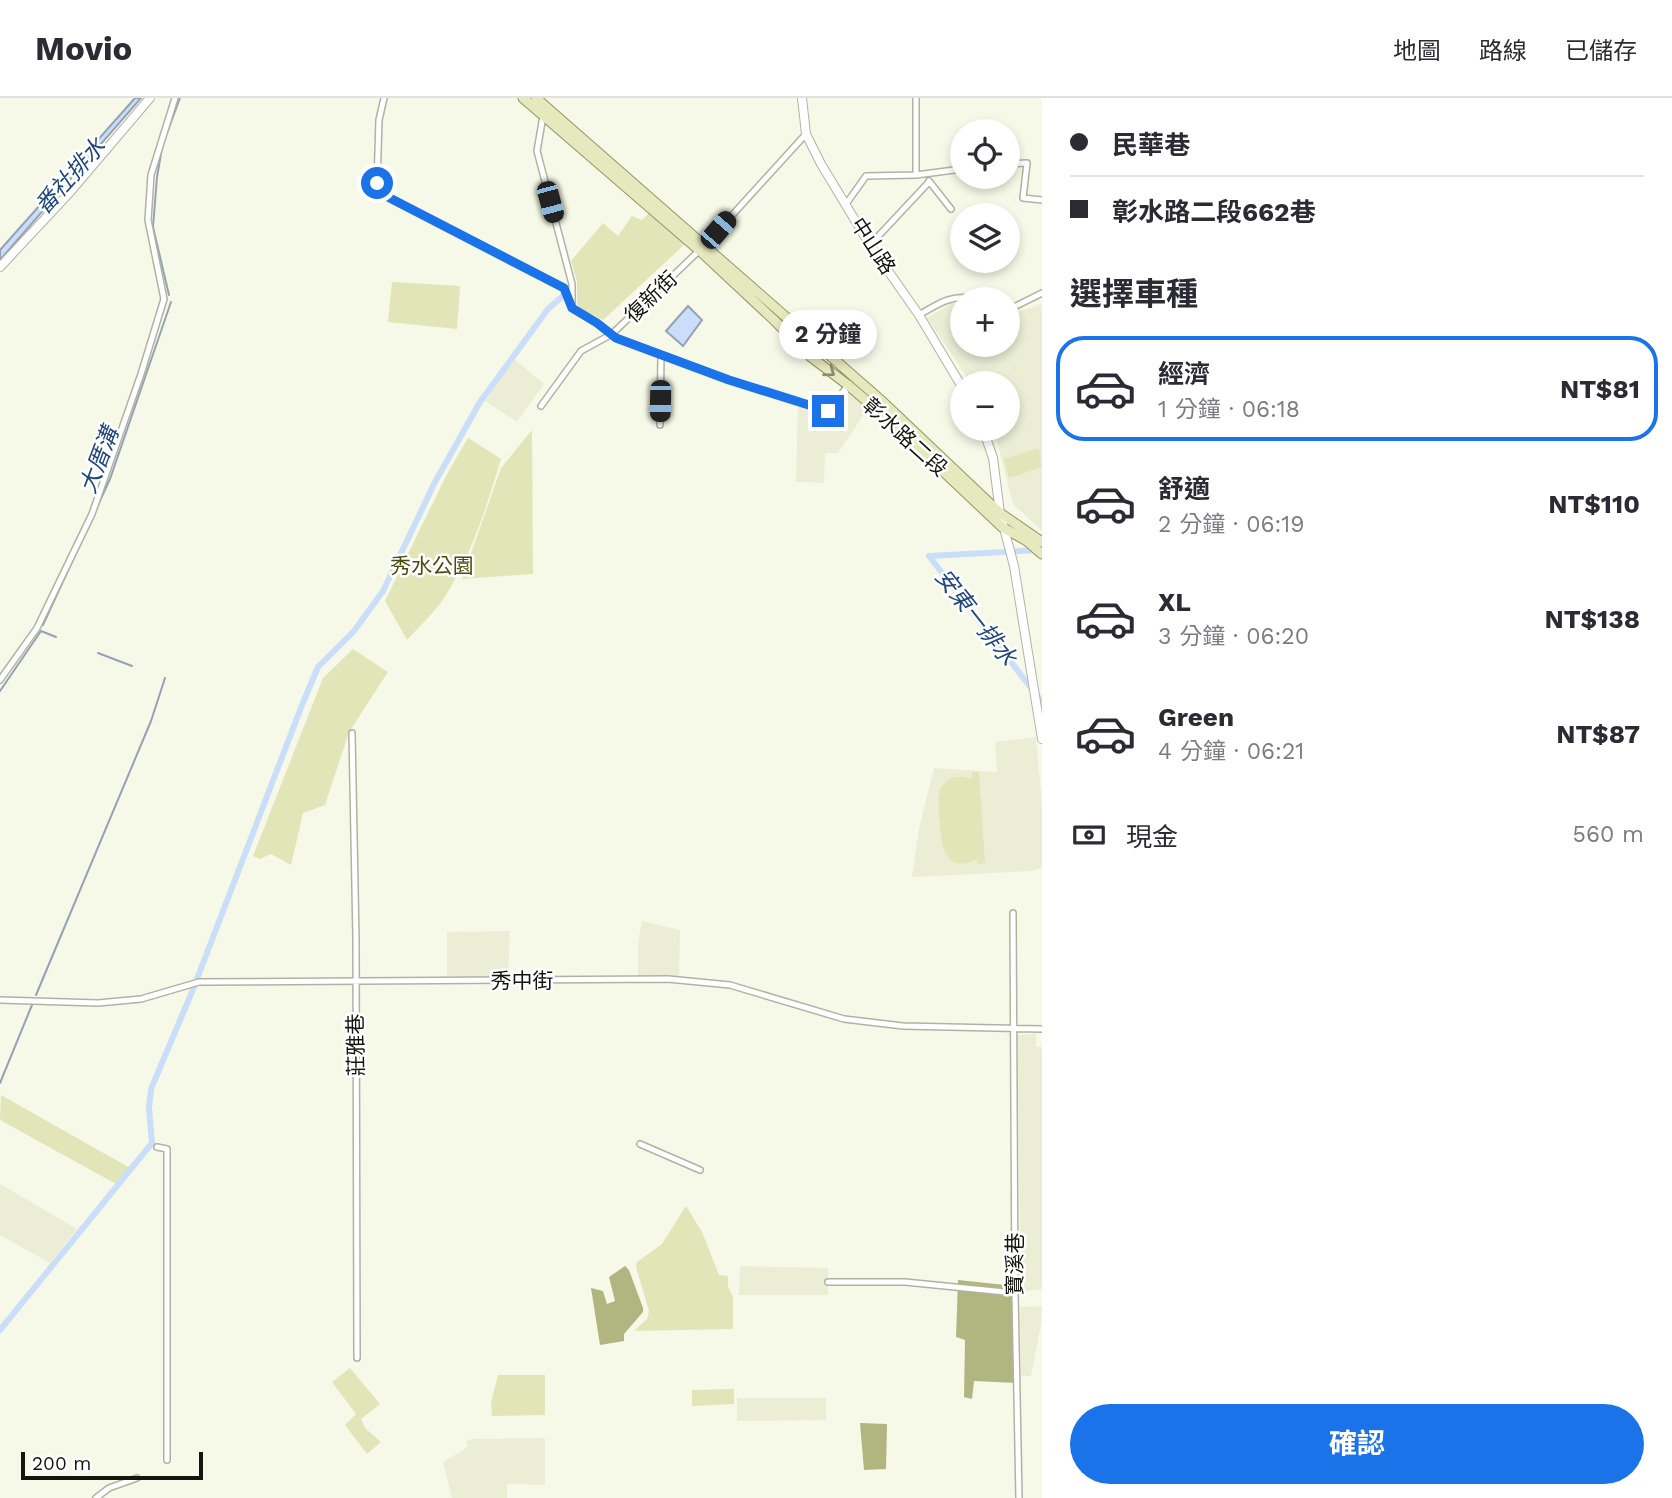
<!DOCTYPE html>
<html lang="zh-TW">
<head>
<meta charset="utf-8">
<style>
  :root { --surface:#fff; --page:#f2f2f3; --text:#2b2b33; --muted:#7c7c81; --line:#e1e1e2; --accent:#1a73e8 }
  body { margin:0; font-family:"Work Sans","Noto Sans TC",sans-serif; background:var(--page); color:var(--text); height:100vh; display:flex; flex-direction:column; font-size:26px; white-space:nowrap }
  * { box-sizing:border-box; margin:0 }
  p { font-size:23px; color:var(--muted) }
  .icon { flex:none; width:38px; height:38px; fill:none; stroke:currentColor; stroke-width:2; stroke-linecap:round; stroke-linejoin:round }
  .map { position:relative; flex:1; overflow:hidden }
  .sheet { display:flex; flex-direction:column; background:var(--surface); width:630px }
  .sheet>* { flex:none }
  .banner { display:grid; align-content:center; height:154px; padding:0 28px; background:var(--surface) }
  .fabs { position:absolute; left:950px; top:21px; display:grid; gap:14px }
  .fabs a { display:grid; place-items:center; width:70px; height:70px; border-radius:50%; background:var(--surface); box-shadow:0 4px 10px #0003; font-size:35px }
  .scale { position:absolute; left:21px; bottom:18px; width:182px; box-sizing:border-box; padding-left:7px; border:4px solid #151510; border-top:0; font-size:19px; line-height:24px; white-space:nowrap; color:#151510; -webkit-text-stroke:5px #fff; paint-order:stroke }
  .end { position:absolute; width:32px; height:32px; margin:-16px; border:9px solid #1a73e8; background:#fff; box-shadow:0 0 0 4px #fff }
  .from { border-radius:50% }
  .bubble { position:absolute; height:49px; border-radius:24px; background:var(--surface); box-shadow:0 4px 10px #0003; font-size:23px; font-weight:700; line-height:49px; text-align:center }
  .car { position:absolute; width:21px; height:42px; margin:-21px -10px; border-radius:9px; box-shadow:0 0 5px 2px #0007; background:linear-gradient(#222 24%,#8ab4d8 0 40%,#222 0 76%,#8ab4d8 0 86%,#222 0) }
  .banner b { display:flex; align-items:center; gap:24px; height:66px; font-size:26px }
  .banner b+b { border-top:2px solid var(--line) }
  .banner i { width:18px; height:18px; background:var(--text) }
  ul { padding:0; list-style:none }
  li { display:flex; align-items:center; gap:21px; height:105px; margin:0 14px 10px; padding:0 14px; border:4px solid transparent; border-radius:28px }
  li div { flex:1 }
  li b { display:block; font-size:26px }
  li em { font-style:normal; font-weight:700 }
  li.selected { border-color:var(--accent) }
  li>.icon { width:63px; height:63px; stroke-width:1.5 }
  h2 { padding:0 28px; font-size:32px; line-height:84px }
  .pay { display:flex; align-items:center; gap:18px; height:77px; padding:0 28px; font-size:26px }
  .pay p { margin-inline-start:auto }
  .action { display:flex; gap:14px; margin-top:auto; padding:14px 28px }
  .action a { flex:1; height:80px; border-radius:42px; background:var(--accent); color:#fff; font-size:28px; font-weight:700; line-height:80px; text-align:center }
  header { display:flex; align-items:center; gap:42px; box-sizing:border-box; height:98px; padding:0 35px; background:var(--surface); border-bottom:2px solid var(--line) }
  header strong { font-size:33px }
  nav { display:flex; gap:38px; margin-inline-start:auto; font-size:24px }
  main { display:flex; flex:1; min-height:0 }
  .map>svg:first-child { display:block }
  .built { fill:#ebeed5 }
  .green { fill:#e1e5b7 }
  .forest { fill:#b1b57f }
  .water { fill:#cadefa; stroke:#94a2b4; stroke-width:2 }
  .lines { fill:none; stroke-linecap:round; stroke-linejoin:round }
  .stream { stroke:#94a2b4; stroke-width:2 }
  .canal { stroke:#cadefa; stroke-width:6 }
  .street-casing { stroke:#b1b3a2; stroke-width:8 }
  .secondary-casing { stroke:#b1b3a2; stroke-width:10 }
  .primary-casing { stroke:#929664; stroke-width:11 }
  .street { stroke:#fff; stroke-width:5 }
  .secondary { stroke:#fff; stroke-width:8 }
  .primary { stroke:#e6e9bd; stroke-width:9 }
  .oneway { stroke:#888a6f }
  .route { stroke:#1a73e8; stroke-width:9 }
  .labels { text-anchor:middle; stroke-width:5; stroke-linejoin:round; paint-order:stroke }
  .street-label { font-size:21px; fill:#151510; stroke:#fff }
  .park-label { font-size:21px; fill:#4a4d0d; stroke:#fff }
  .water-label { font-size:23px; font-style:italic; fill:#1f467d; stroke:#fff }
</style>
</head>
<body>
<header>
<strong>Movio</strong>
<nav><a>地圖</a><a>路線</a><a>已儲存</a></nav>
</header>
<main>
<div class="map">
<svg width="1042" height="1400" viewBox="0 0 1042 1400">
  <rect width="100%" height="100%" fill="#f7f9e8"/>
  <!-- built -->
  <path class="built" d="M 952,205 L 962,207 L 962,247 L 1008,247 L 1008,213 L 1017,214 L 1042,206 L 1042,433 L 1013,406 L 994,331 L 1008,331 L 1008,285 L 971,285 L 927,220 Z
    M 514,261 L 544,286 L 517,324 L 485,303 Z
    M 850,291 L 869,309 L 838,355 L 825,355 L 824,385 L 796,384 L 798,303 L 836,311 Z
    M 1036,639 L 1042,706 L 1042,770 L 1032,773 L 912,779 L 919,731 L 934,670 L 997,674 L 995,644 Z
    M 642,823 L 680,832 L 679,879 L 638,878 L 638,847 Z
    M 510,833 L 508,879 L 447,880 L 447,834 Z
    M 1036,936 L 1036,949 L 1042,949 L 1042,1191 L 1021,1194 L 1017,937 Z
    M 0,1086 L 77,1131 L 50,1165 L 0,1137 Z
    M 740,1168 L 828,1170 L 828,1197 L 739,1197 Z
    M 1042,1208 L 1041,1226 L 1031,1278 L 1021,1278 L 1020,1209 Z
    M 737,1300 L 826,1300 L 826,1322 L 737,1323 Z
    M 545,1340 L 545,1387 L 507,1386 L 507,1400 L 452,1400 L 443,1364 L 468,1349 L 466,1344 L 471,1341 Z"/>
  <!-- green -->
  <path class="green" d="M 650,114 L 685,146 L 603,222 L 579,210 L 577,205 L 577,183 L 571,163 L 603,125 L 618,138 L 632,118 L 642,122 Z
    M 392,184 L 460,188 L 457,231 L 388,224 Z
    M 532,332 L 533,476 L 462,481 L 501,370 Z
    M 468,340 L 501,361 C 487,407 472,456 446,497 C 436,513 420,528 407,542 L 385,503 L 447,376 Z
    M 1039,350 L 1042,369 L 1009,380 L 1004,361 Z
    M 353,551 L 388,574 L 349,634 L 325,707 L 303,715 L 291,767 L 271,756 L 260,761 L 253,758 L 323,580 Z
    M 972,674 L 979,674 L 985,765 L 978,766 L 977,761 C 947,777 941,749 940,726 C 939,715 938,703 940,692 C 947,679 958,676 972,681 Z
    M 1,997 L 130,1070 L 116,1086 L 0,1022 Z
    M 686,1108 L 702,1134 L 719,1177 L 728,1178 L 728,1188 L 733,1199 L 733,1231 L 634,1233 L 647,1221 L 649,1213 L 636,1169 L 637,1164 L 662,1146 Z
    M 350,1270 L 380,1306 L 361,1321 L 365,1330 L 381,1344 L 367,1356 L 345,1327 L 356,1316 L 332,1284 Z
    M 498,1277 L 545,1277 L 545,1317 L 492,1318 L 491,1304 Z
    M 734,1291 L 734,1306 L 692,1308 L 692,1292 Z"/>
  <!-- forest -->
  <path class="forest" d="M 625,1168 L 629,1172 L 643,1210 L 643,1214 L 624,1236 L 624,1243 L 600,1247 L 591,1190 L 603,1193 L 607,1206 L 615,1203 L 609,1179 Z
    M 958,1182 L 1015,1188 L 1017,1285 L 974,1283 L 972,1301 L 964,1299 L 965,1242 L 956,1239 Z
    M 860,1325 L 887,1326 L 886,1371 L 864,1372 Z"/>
  <!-- water -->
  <path class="water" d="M 135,0 L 141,0 L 0,162 L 0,152 Z
    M 688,208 L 702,222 L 683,248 L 666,233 Z"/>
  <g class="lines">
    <!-- stream -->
    <path class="stream" d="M 167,35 L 180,0
      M 162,50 L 157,79 L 153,129 L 169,197
      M 43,527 L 110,381 L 171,204
      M 41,533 L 56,539
      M 98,555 L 132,568
      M 0,593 L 41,533
      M 36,897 L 151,623 L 165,580
      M 0,985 L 32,907"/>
    <!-- canal -->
    <path class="canal" d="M 1040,452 L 929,458 L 1042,604
      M 0,1232 L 152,1045 L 149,1010 L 151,991 L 192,894 L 302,607 L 318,569 L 354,533 L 383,493 L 435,384 L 480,304 L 548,211 L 565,196"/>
    <!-- street casing -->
    <g class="street-casing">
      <path id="street" d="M 384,0 L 379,22 L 377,85 L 384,97 L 564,190 L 570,205
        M 543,18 L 537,53 L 572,186 L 572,210 L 597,225 L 616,240 L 729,282 L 828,313 L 849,286
        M 1008,66 L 1027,65 L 1023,100 L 1042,102
        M 916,77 L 916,0
        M 929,83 L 951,111
        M 846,106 L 866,78 L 916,77 L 962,71
        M 870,147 L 929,84
        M 1008,209 L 1014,209 L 1042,195
        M 919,217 C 936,207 953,195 974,201
        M 541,308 L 581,253 L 612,236 L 705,147 L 806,36
        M 660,327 L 661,257
        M 0,582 L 37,530 L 92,416 L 141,276 L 164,201 L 148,122 L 151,77 L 175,0
        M 352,635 L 356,841 L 357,1260
        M 1013,815 L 1015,1195 L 1019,1400
        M 0,902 L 98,905 L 141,901 L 199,884 L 668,881 L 730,887 L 844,921 L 903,928 L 1042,931
        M 640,1046 L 700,1072
        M 157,1049 L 167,1051 L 167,1362
        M 828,1184 L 905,1184 L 1015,1195
        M 96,1400 L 109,1390 L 137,1380"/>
    </g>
    <!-- secondary casing -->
    <g class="secondary-casing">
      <path id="secondary" d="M 802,0 L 806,36 L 821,66 L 870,147 L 919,217 L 962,289
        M 0,169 L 71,93 L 150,0
        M 983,331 L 993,360 L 1000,415 L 1014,468 L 1042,641"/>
    </g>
    <!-- primary casing -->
    <g class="primary-casing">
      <path id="primary" d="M 523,0 L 699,152 L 774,222 L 811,259 L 848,287 L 890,323 L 1002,429 L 1027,443 L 1042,456
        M 536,0 L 884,305 L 1000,415 L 1042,444"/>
    </g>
    <!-- street -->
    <use href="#street" class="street"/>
    <!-- secondary -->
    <use href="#secondary" class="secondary"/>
    <!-- primary -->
    <use href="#primary" class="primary"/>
  </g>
  <!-- one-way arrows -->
  <defs><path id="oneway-chevron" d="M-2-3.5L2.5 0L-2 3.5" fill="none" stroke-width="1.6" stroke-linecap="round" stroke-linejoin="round" transform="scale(1.75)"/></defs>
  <use class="oneway" href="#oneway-chevron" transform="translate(830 274) rotate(37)"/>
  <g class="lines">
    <!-- route -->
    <path class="route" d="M 377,85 L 384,97 L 564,190 L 572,210 L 597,225 L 616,240 L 729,282 L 828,313"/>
  </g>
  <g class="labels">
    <!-- street labels -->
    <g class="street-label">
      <text transform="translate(873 148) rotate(57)" y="7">中山路</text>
      <text transform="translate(651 199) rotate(-44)" y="7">復新街</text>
      <text transform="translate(905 339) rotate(42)" y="7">彰水路二段</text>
      <text x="522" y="890">秀中街</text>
      <text transform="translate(356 947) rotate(-91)" y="7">莊雅巷</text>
      <text transform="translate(1015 1166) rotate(-90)" y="7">寶溪巷</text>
    </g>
    <!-- park labels -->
    <g class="park-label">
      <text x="432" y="475">秀水公園</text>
    </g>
    <!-- water labels -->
    <g class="water-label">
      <text transform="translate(70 78) rotate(-48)" y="8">番社排水</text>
      <text transform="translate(99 362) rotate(-69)" y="8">大厝溝</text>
      <text transform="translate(976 519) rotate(52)" y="8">安東一排水</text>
    </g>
  </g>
</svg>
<div class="fabs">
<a><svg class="icon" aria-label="locate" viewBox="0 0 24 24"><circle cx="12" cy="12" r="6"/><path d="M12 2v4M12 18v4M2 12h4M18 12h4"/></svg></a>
<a><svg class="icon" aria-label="layers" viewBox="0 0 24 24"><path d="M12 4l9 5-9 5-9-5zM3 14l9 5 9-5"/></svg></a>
<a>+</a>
<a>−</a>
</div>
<div class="scale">200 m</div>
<i class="end from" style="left:377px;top:85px"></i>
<i class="end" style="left:828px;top:313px"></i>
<div class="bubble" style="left:779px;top:212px;width:98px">2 分鐘</div>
<i class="car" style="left:550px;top:104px;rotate:165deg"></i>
<i class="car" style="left:718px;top:132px;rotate:41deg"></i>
<i class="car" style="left:660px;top:303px;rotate:181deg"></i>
</div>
<section class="sheet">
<div class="banner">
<b><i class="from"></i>民華巷</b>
<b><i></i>彰水路二段662巷</b>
</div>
<h2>選擇車種</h2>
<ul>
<li class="selected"><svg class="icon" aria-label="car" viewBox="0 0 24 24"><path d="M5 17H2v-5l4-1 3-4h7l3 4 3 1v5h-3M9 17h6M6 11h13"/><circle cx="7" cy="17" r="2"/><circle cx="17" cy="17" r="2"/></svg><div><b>經濟</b><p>1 分鐘 · 06:18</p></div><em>NT$81</em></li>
<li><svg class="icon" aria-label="car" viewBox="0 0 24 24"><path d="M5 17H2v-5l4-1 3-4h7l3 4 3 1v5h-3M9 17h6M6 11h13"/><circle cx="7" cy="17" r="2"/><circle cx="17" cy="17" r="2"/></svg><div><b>舒適</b><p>2 分鐘 · 06:19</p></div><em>NT$110</em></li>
<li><svg class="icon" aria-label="car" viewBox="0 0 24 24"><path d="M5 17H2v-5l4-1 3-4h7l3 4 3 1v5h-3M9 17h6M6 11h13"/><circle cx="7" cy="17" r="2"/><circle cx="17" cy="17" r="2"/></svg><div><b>XL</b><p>3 分鐘 · 06:20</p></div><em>NT$138</em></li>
<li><svg class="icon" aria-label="car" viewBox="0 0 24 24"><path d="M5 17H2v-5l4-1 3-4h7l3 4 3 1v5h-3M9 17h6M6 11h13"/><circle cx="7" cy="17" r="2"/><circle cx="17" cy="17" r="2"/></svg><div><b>Green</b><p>4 分鐘 · 06:21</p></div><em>NT$87</em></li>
</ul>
<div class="pay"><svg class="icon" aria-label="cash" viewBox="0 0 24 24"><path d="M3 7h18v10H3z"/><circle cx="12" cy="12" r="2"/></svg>現金<p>560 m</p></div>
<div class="action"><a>確認</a></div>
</section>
</main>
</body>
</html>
